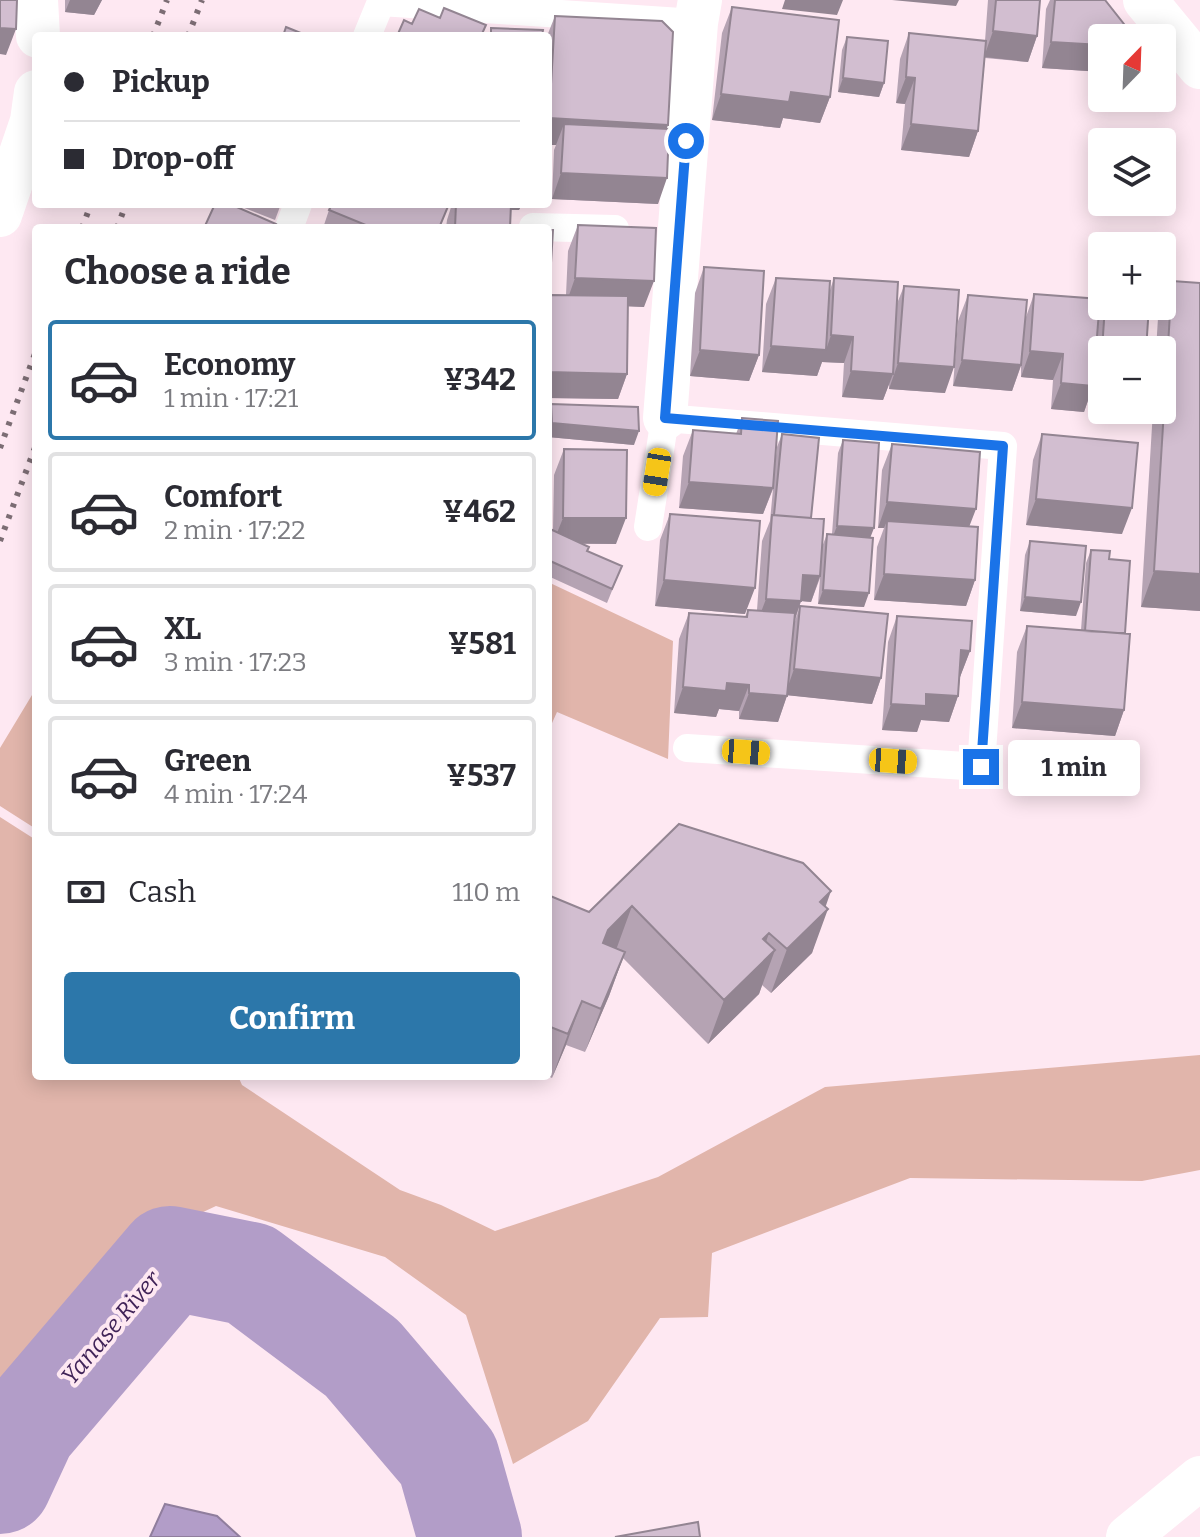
<!DOCTYPE html>
<html lang="en">
<head>
<meta charset="utf-8">
<style>
  :root { --surface:#fff; --page:#f2f2f3; --text:#2b2b33; --muted:#7c7c81; --line:#e1e1e2; --accent:#2c77aa }
  body { margin:0; font-family:Bitter,serif; background:var(--page); color:var(--text); height:100vh; display:flex; flex-direction:column; font-size:30px; white-space:nowrap }
  * { box-sizing:border-box; margin:0 }
  p { font-size:26px; color:var(--muted) }
  .icon { flex:none; width:44px; height:44px; fill:none; stroke:currentColor; stroke-width:2; stroke-linecap:round; stroke-linejoin:round }
  .map { position:relative; flex:1; overflow:hidden }
  .sheet { position:absolute; left:32px; top:224px; width:520px; height:856px; display:flex; flex-direction:column; background:var(--surface); border-radius:8px; box-shadow:0 4px 20px #0003 }
  .sheet>* { flex:none }
  .guide { position:absolute; left:32px; top:32px; width:520px; height:176px; border-radius:8px; box-shadow:0 4px 20px #0003; display:grid; align-content:center; height:176px; padding:0 32px; background:var(--surface) }
  .needle { width:52px; rotate:23deg }
  .buttons { position:absolute; left:1088px; top:24px; display:grid; gap:16px }
  .buttons a { display:grid; place-items:center; width:88px; height:88px; border-radius:8px; background:var(--surface); box-shadow:0 4px 20px #0003; font-size:40px }
  .end { position:absolute; width:36px; height:36px; margin:-18px; border:10px solid #1a73e8; background:#fff; box-shadow:0 0 0 4px #fff }
  .from { border-radius:50% }
  .bubble { position:absolute; height:56px; border-radius:8px; background:var(--surface); box-shadow:0 4px 20px #0003; font-size:26px; font-weight:700; line-height:56px; text-align:center }
  .car { position:absolute; width:24px; height:48px; margin:-24px -12px; border-radius:10px; box-shadow:0 0 6px 2px #0007; background:linear-gradient(#f5c518 24%,#345 0 40%,#f5c518 0 76%,#345 0 86%,#f5c518 0) }
  .guide b { display:flex; align-items:center; gap:28px; height:76px; font-size:30px }
  .guide b+b { border-top:2px solid var(--line) }
  .guide i { width:20px; height:20px; background:var(--text) }
  ul { padding:0; list-style:none }
  li { display:flex; align-items:center; gap:24px; height:120px; margin:0 16px 12px; padding:0 16px; border:4px solid var(--line); border-radius:8px }
  li div { flex:1 }
  li b { display:block; font-size:30px }
  li em { font-style:normal; font-weight:700 }
  li.selected { border-color:var(--accent) }
  li>.icon { width:72px; height:72px; stroke-width:1.5 }
  h2 { padding:0 32px; font-size:36px; line-height:96px }
  .pay { display:flex; align-items:center; gap:20px; height:88px; padding:0 32px; font-size:30px }
  .pay p { margin-inline-start:auto }
  .primary-button { display:flex; gap:16px; margin-top:auto; padding:16px 32px }
  .primary-button a { flex:1; height:92px; border-radius:8px; background:var(--accent); color:#fff; font-size:32px; font-weight:700; line-height:92px; text-align:center }
  .map>svg:first-child { display:block }
  .green { fill:#e1b5ab }
  .water { fill:#b29dc8; stroke:#907e9d; stroke-width:2 }
  .lines { fill:none; stroke-linecap:round; stroke-linejoin:round }
  .river { stroke:#b29dc8; stroke-width:104 }
  .lane { stroke:#fff; stroke-width:28 }
  .street { stroke:#fff; stroke-width:44 }
  .primary { stroke:#fff; stroke-width:44 }
  .rail { stroke:#7c6d74; stroke-width:6; stroke-dasharray:4 8; stroke-linecap:butt }
  .wall { fill:#b5a3b3 }
  .shaded-wall { fill:#938592 }
  .building { fill:#d2bed0; stroke:#938592; stroke-width:2 }
  .route { stroke:#1a73e8; stroke-width:10 }
  .labels { text-anchor:middle; stroke-width:8; stroke-linejoin:round; paint-order:stroke }
  .water-label { font-size:24px; font-style:italic; fill:#402358; stroke:#fee8f2 }
</style>
</head>
<body>
<div class="map">
<svg width="1200" height="1537" viewBox="0 0 1200 1537">
  <rect width="100%" height="100%" fill="#fee8f2"/>
  <!-- green -->
  <path class="green" d="M 548,582 L 673,641 L 668,759 L 557,712 L 548,732 Z
    M 36,684 L 36,829 L 0,806 L 0,748 L 32,695 Z
    M 0,817 L 36,840 L 36,1076 L 238,1076 L 242,1085 L 400,1190 L 441,1205 L 495,1231 L 658,1177 L 825,1087 L 1200,1055 L 1200,1170 L 1142,1181 L 910,1178 L 712,1253 L 708,1317 L 660,1318 L 588,1421 L 513,1464 L 466,1315 L 385,1257 L 216,1206 L 124,1249 L 14,1394 L 0,1423 Z"/>
  <!-- water -->
  <path class="water" d="M 165,1504 L 217,1516 L 240,1537 L 150,1537 Z"/>
  <g class="lines">
    <!-- river -->
    <path class="river" d="M 0,1482 L 25,1428 L 170,1258 L 250,1274 L 362,1358 L 448,1459 L 470,1537"/>
    <!-- lane -->
    <path class="lane" d="M 367,36 L 381,2 L 696,23
      M 533,227 L 615,229
      M 289,228 L 298,204
      M 648,527 L 665,418 L 1003,446 L 981,767 L 687,748"/>
    <!-- street -->
    <path class="street" d="M 36,0 L 38,36
      M 0,215 L 32,121 L 36,92
      M 665,418 L 696,23 L 700,0
      M 1128,1537 L 1200,1478"/>
    <!-- primary -->
    <path class="primary" d="M 1145,0 L 1200,67"/>
    <!-- rail -->
    <path class="rail" d="M 153,36 L 167,0
      M 188,36 L 202,0
      M 82,228 L 91,204
      M 117,228 L 126,204
      M 0,448 L 36,351
      M 0,541 L 36,445"/>
  </g>
  <!-- wall -->
  <path class="wall" d="M 65,0 L 102,0 L 94,15 L 65,12 Z
    M 988,0 L 1040,0 L 1037,36 L 1028,62 L 985,58 L 978,131 L 969,157 L 901,150 L 905,104 L 896,103 L 900,59 L 909,33 L 985,41 Z
    M 1050,0 L 1105,0 L 1102,38 L 1102,72 L 1042,68 L 1046,9 Z
    M 732,7 L 830,97 L 820,123 L 783,118 L 780,128 L 712,120 L 722,33 Z
    M 555,16 L 667,129 L 658,204 L 552,199 L 554,150 L 556,145 L 548,145 L 547,36 Z
    M 847,37 L 884,83 L 879,97 L 838,92 L 842,50 Z
    M 234,204 L 281,204 L 275,220 Z
    M 452,204 L 522,204 L 519,210 L 511,210 L 510,228 L 446,228 L 447,220 Z
    M 329,210 L 441,228 L 323,228 Z
    M 578,225 L 644,307 L 628,306 L 627,374 L 618,399 L 548,398 L 548,294 L 566,295 L 568,251 Z
    M 704,267 L 759,355 L 749,381 L 690,376 L 695,293 Z
    M 776,278 L 830,290 L 834,278 L 896,306 L 904,286 L 945,393 L 889,389 L 889,384 L 883,400 L 842,397 L 844,363 L 822,362 L 817,376 L 762,372 L 766,304 Z
    M 1172,281 L 1200,611 L 1141,607 L 1153,410 L 1162,410 L 1162,350 L 1156,350 L 1158,318 Z
    M 1102,292 L 1102,306 L 1149,306 L 1102,410 L 1122,410 L 1121,415 L 1090,412 L 1092,389 L 1084,412 L 1051,409 L 1053,380 L 1021,377 L 1021,366 L 1012,391 L 953,386 L 958,321 L 968,295 L 1026,317 L 1034,294 L 1099,299 Z
    M 551,404 L 634,445 L 548,437 L 548,413 Z
    M 742,418 L 773,482 L 777,447 L 782,434 L 822,547 L 827,534 L 832,534 L 838,453 L 843,440 L 870,538 L 864,607 L 818,604 L 820,578 L 811,602 L 801,601 L 794,624 L 800,606 L 881,678 L 872,704 L 787,695 L 778,722 L 739,719 L 739,711 L 719,709 L 716,717 L 674,713 L 679,639 L 689,613 L 745,617 L 748,610 L 757,610 L 762,541 L 770,521 L 773,489 L 763,514 L 679,508 L 683,456 L 693,430 L 736,434 Z
    M 1042,434 L 1122,534 L 1026,525 L 1033,460 Z
    M 892,444 L 969,526 L 975,580 L 966,606 L 874,600 L 877,547 L 884,528 L 878,528 L 882,470 Z
    M 564,449 L 616,544 L 582,544 L 587,551 L 622,566 L 607,603 L 548,576 L 548,528 L 553,530 L 554,475 Z
    M 670,514 L 745,614 L 655,606 L 660,540 Z
    M 1030,541 L 1076,616 L 1020,611 L 1025,555 Z
    M 1091,550 L 1109,559 L 1125,633 L 1124,710 L 1115,736 L 1012,728 L 1017,652 L 1027,626 L 1081,630 L 1086,563 Z
    M 897,616 L 970,651 L 960,677 L 958,696 L 949,722 L 921,720 L 917,732 L 882,730 L 888,642 Z
    M 679,824 L 825,907 L 812,953 L 771,993 L 762,985 L 759,994 L 708,1044 L 623,958 L 609,996 L 585,1052 L 566,1045 L 552,1078 L 548,1076 L 548,895 L 589,912 Z"/>
  <!-- shaded-wall -->
  <path class="shaded-wall" d="M 70,0 L 102,0 L 94,15 L 65,12 Z
    M 785,0 L 843,0 L 837,15 L 782,9 Z
    M 892,0 L 959,0 L 956,6 Z
    M 0,28 L 16,29 L 6,55 L 0,54 Z
    M 993,31 L 1037,36 L 1028,62 L 984,57 Z
    M 1051,42 L 1102,45 L 1102,72 L 1042,68 Z
    M 906,77 L 915,78 L 905,104 L 896,103 Z
    M 843,78 L 884,83 L 879,97 L 838,92 Z
    M 791,92 L 830,97 L 820,123 L 783,118 L 780,128 L 712,120 L 721,94 Z
    M 549,118 L 668,125 L 659,151 L 564,124 L 556,145 L 548,145 L 548,121 Z
    M 911,124 L 978,131 L 969,157 L 901,150 Z
    M 561,173 L 667,178 L 658,204 L 552,199 Z
    M 457,204 L 522,204 L 519,210 L 455,208 Z
    M 575,278 L 654,281 L 644,307 L 566,304 Z
    M 831,335 L 853,337 L 844,363 L 822,362 L 817,376 L 762,372 L 771,346 L 826,350 Z
    M 700,350 L 759,355 L 749,381 L 690,376 Z
    M 1030,351 L 1063,354 L 1053,380 L 1021,377 Z
    M 962,360 L 1021,365 L 1012,391 L 953,386 Z
    M 898,363 L 954,367 L 945,393 L 889,389 Z
    M 851,371 L 893,374 L 883,400 L 842,397 Z
    M 548,372 L 627,374 L 618,399 L 548,398 Z
    M 1061,383 L 1093,386 L 1084,412 L 1051,409 Z
    M 1100,386 L 1102,386 L 1102,410 L 1122,410 L 1121,415 L 1090,412 Z
    M 552,423 L 639,431 L 634,445 L 548,437 Z
    M 689,482 L 773,488 L 763,514 L 679,508 Z
    M 1036,499 L 1132,508 L 1122,534 L 1026,525 Z
    M 887,502 L 976,509 L 966,535 L 887,521 L 884,528 L 878,528 Z
    M 563,518 L 626,518 L 616,544 L 553,543 Z
    M 837,526 L 874,528 L 869,541 L 832,539 Z
    M 1154,571 L 1200,574 L 1200,611 L 1141,607 Z
    M 884,574 L 975,580 L 966,606 L 874,600 Z
    M 803,575 L 820,576 L 811,602 L 801,601 L 792,627 L 756,625 L 766,599 Z
    M 664,580 L 755,588 L 745,614 L 655,606 Z
    M 823,590 L 869,593 L 864,607 L 818,604 Z
    M 1025,597 L 1081,602 L 1076,616 L 1020,611 Z
    M 961,650 L 970,651 L 960,677 L 952,676 Z
    M 794,669 L 881,678 L 872,704 L 785,695 Z
    M 727,683 L 749,685 L 739,711 L 719,709 L 716,717 L 674,713 L 683,687 Z
    M 749,693 L 787,696 L 778,722 L 739,719 Z
    M 926,694 L 958,696 L 949,722 L 921,720 L 917,732 L 882,730 L 891,704 Z
    M 1022,702 L 1124,710 L 1115,736 L 1012,728 Z
    M 831,891 L 823,914 L 828,909 L 812,953 L 771,993 L 787,949 L 820,902 Z
    M 632,906 L 616,950 L 587,987 L 608,930 Z
    M 769,933 L 757,968 L 775,950 L 759,994 L 708,1044 L 724,1000 L 763,939 Z
    M 625,952 L 609,996 L 585,1052 L 601,1009 Z
    M 582,1001 L 566,1045 L 552,1078 L 568,1034 Z"/>
  <!-- building -->
  <path class="building" d="M 0,0 L 17,0 L 16,29 L 0,28 Z
    M 996,0 L 1040,0 L 1037,36 L 993,31 Z
    M 1055,0 L 1105,0 L 1135,38 L 1102,38 L 1102,45 L 1051,42 Z
    M 732,7 L 839,20 L 830,97 L 791,92 L 789,102 L 721,94 Z
    M 444,8 L 486,25 L 481,36 L 397,36 L 404,20 L 412,24 L 419,9 L 440,18 Z
    M 555,16 L 662,21 L 673,32 L 668,125 L 549,118 Z
    M 286,27 L 308,36 L 283,36 Z
    M 491,28 L 543,30 L 542,36 L 491,36 Z
    M 909,33 L 986,41 L 978,131 L 911,124 L 915,78 L 906,77 Z
    M 847,37 L 888,41 L 884,83 L 843,78 Z
    M 564,124 L 669,129 L 667,178 L 561,173 Z
    M 215,204 L 230,204 L 276,224 L 274,228 L 204,228 Z
    M 332,204 L 449,204 L 439,228 L 373,228 L 329,210 Z
    M 456,204 L 511,204 L 510,228 L 455,228 Z
    M 578,225 L 656,228 L 654,281 L 575,278 Z
    M 548,230 L 553,230 L 550,279 L 548,279 Z
    M 704,267 L 764,271 L 759,355 L 700,350 Z
    M 776,278 L 830,281 L 826,350 L 771,346 Z
    M 834,278 L 898,282 L 893,374 L 851,371 L 853,337 L 831,335 Z
    M 1172,281 L 1200,283 L 1200,574 L 1154,571 Z
    M 904,286 L 959,290 L 954,367 L 898,363 Z
    M 1034,294 L 1100,299 L 1093,386 L 1061,383 L 1063,354 L 1030,351 Z
    M 548,295 L 628,296 L 627,374 L 548,372 Z
    M 968,295 L 1027,300 L 1021,365 L 962,360 Z
    M 1105,306 L 1149,306 L 1146,350 L 1102,350 Z
    M 1102,355 L 1102,386 L 1100,386 Z
    M 551,404 L 638,407 L 639,431 L 552,423 Z
    M 742,418 L 778,421 L 773,488 L 689,482 L 693,430 L 741,434 Z
    M 782,434 L 819,438 L 811,518 L 774,515 Z
    M 1042,434 L 1138,443 L 1132,508 L 1036,499 Z
    M 843,440 L 879,443 L 874,528 L 837,526 Z
    M 892,444 L 980,452 L 976,509 L 887,502 Z
    M 564,449 L 627,450 L 626,518 L 563,518 Z
    M 670,514 L 760,521 L 755,588 L 664,580 Z
    M 772,515 L 824,519 L 820,576 L 803,575 L 801,601 L 766,599 Z
    M 887,521 L 978,527 L 975,580 L 884,574 Z
    M 548,528 L 589,547 L 587,551 L 622,566 L 612,589 L 548,560 Z
    M 827,534 L 873,538 L 869,593 L 823,590 Z
    M 1030,541 L 1086,546 L 1081,602 L 1025,597 Z
    M 1091,550 L 1110,551 L 1109,559 L 1130,561 L 1125,633 L 1085,631 Z
    M 800,606 L 888,614 L 881,678 L 794,669 Z
    M 748,610 L 795,613 L 787,696 L 749,693 L 749,685 L 727,683 L 726,691 L 683,687 L 689,613 L 747,617 Z
    M 897,616 L 972,621 L 970,651 L 961,650 L 958,696 L 926,694 L 926,706 L 891,704 Z
    M 1027,626 L 1130,634 L 1124,710 L 1022,702 Z
    M 679,824 L 803,863 L 831,891 L 820,902 L 828,909 L 787,949 L 769,933 L 763,939 L 775,950 L 724,1000 L 632,906 L 608,930 L 603,943 L 625,952 L 601,1009 L 582,1001 L 568,1034 L 548,1026 L 548,895 L 589,912 Z
    M 698,1522 L 700,1537 L 615,1537 Z"/>
  <g class="lines">
    <!-- route -->
    <path class="route" d="M 686,141 L 665,418 L 1003,446 L 981,767"/>
  </g>
  <g class="labels">
    <!-- water labels -->
    <g class="water-label">
      <text transform="translate(111 1328) rotate(-50)" y="8">Yanase River</text>
    </g>
  </g>
</svg>
<div class="buttons">
<a><svg class="needle" viewBox="-14 -14 28 28"><path d="M0-13l5 13h-10z" fill="#e53935"/><path d="M0 13l5-13h-10z" fill="#7c7c81"/></svg></a>
<a><svg class="icon" aria-label="layers" viewBox="0 0 24 24"><path d="M12 4l9 5-9 5-9-5zM3 14l9 5 9-5"/></svg></a>
<a>+</a>
<a>−</a>
</div>
<i class="end from" style="left:686px;top:141px"></i>
<i class="end" style="left:981px;top:767px"></i>
<div class="bubble" style="left:1008px;top:740px;width:132px">1 min</div>
<i class="car" style="left:657px;top:472px;rotate:189deg"></i>
<i class="car" style="left:746px;top:752px;rotate:94deg"></i>
<i class="car" style="left:893px;top:761px;rotate:94deg"></i>
<div class="guide">
<b><i class="from"></i>Pickup</b>
<b><i></i>Drop-off</b>
</div>
<section class="sheet">
<h2>Choose a ride</h2>
<ul>
<li class="selected"><svg class="icon" aria-label="car" viewBox="0 0 24 24"><path d="M5 17H2v-5l4-1 3-4h7l3 4 3 1v5h-3M9 17h6M6 11h13"/><circle cx="7" cy="17" r="2"/><circle cx="17" cy="17" r="2"/></svg><div><b>Economy</b><p>1 min · 17:21</p></div><em>¥342</em></li>
<li><svg class="icon" aria-label="car" viewBox="0 0 24 24"><path d="M5 17H2v-5l4-1 3-4h7l3 4 3 1v5h-3M9 17h6M6 11h13"/><circle cx="7" cy="17" r="2"/><circle cx="17" cy="17" r="2"/></svg><div><b>Comfort</b><p>2 min · 17:22</p></div><em>¥462</em></li>
<li><svg class="icon" aria-label="car" viewBox="0 0 24 24"><path d="M5 17H2v-5l4-1 3-4h7l3 4 3 1v5h-3M9 17h6M6 11h13"/><circle cx="7" cy="17" r="2"/><circle cx="17" cy="17" r="2"/></svg><div><b>XL</b><p>3 min · 17:23</p></div><em>¥581</em></li>
<li><svg class="icon" aria-label="car" viewBox="0 0 24 24"><path d="M5 17H2v-5l4-1 3-4h7l3 4 3 1v5h-3M9 17h6M6 11h13"/><circle cx="7" cy="17" r="2"/><circle cx="17" cy="17" r="2"/></svg><div><b>Green</b><p>4 min · 17:24</p></div><em>¥537</em></li>
</ul>
<div class="pay"><svg class="icon" aria-label="cash" viewBox="0 0 24 24"><path d="M3 7h18v10H3z"/><circle cx="12" cy="12" r="2"/></svg>Cash<p>110 m</p></div>
<div class="primary-button"><a>Confirm</a></div>
</section>
</div>
</body>
</html>
